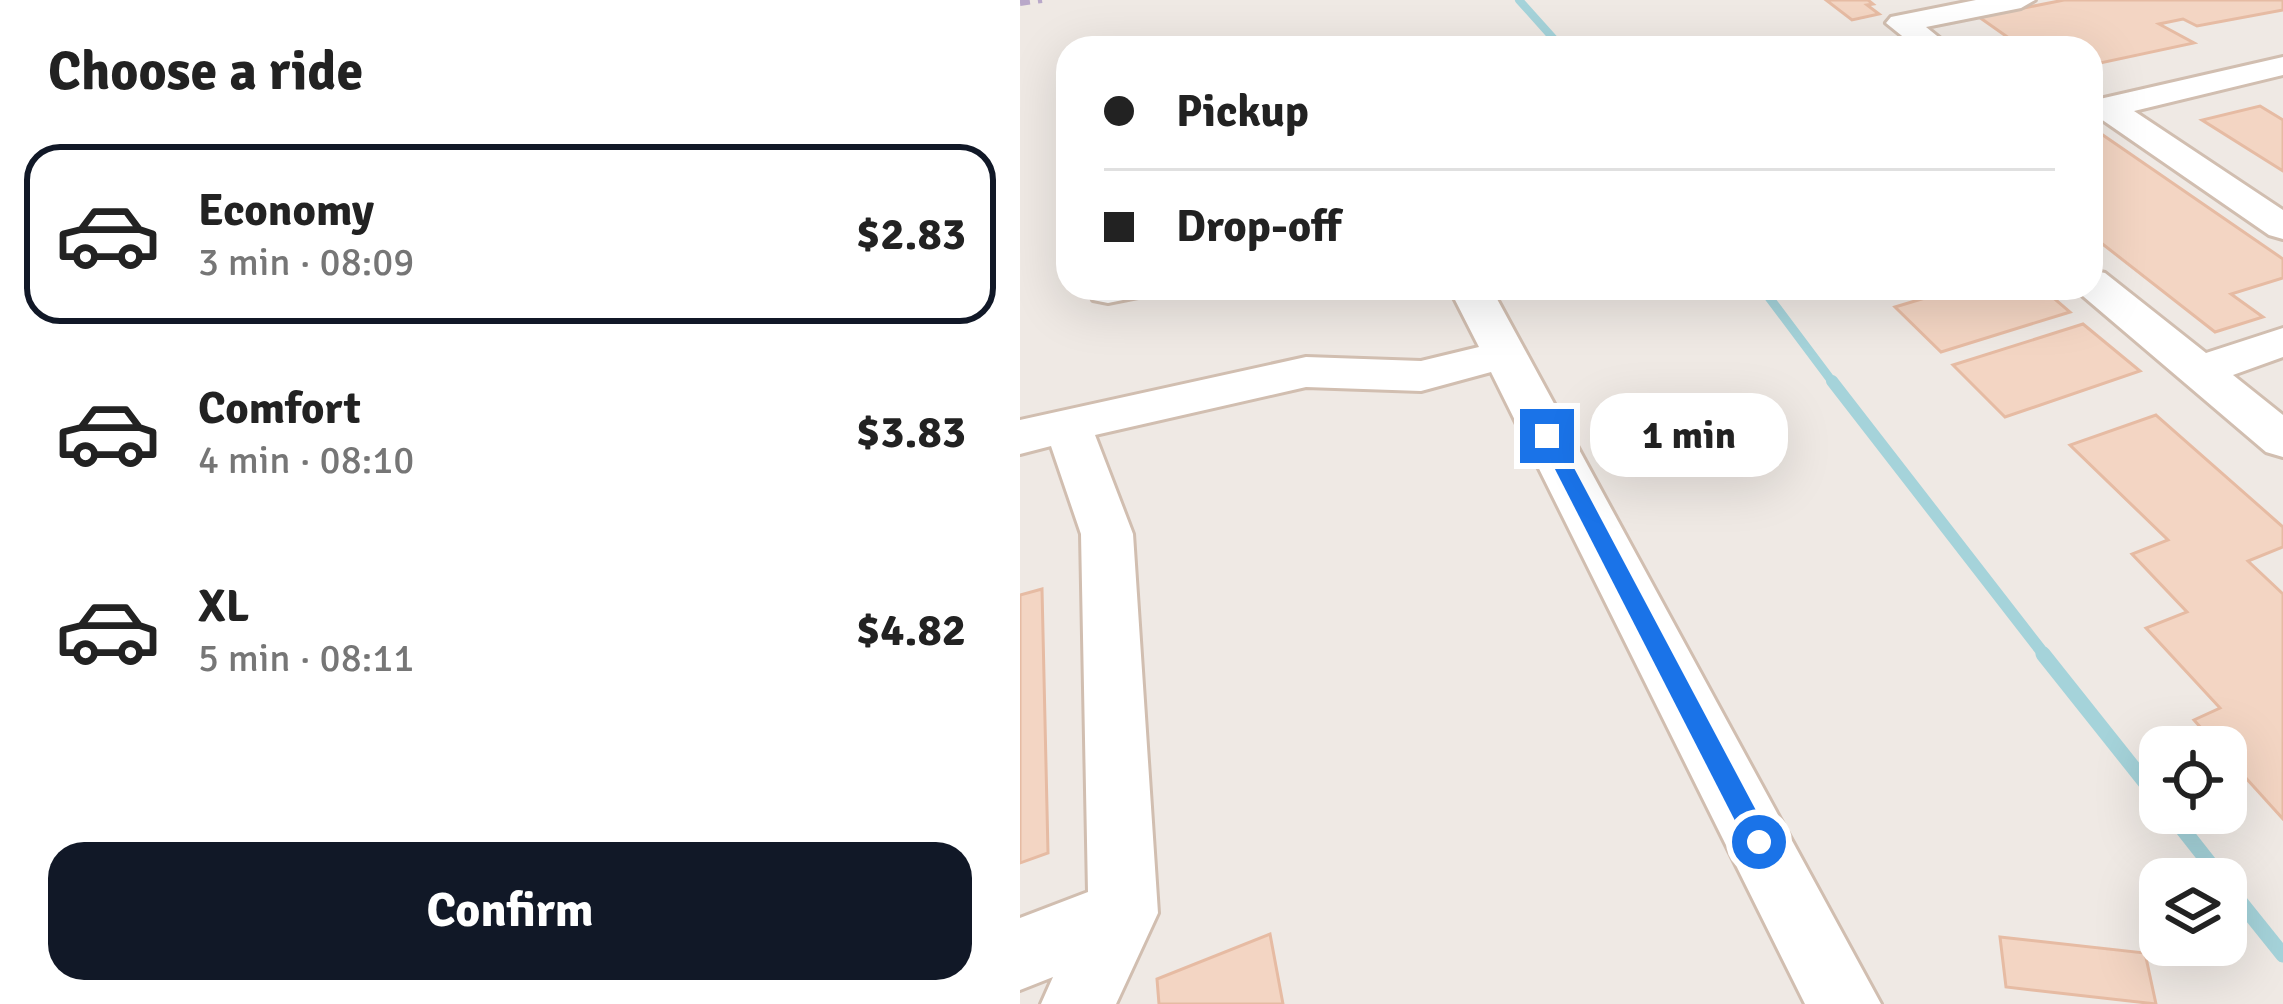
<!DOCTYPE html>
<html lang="en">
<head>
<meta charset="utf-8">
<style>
  :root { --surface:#fff; --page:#f6f6f6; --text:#222; --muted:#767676; --line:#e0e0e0; --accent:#111827 }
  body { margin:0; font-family:Signika,sans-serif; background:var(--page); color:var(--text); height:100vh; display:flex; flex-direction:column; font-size:45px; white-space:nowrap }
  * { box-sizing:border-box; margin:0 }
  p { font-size:39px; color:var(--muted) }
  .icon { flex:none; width:66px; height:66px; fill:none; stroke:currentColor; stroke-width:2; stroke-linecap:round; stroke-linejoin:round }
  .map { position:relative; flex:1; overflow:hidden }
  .details { display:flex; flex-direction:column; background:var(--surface); width:1020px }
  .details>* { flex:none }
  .top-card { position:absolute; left:36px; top:36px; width:1047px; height:264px; border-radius:36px; box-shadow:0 12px 48px #0002; display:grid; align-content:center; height:264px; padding:0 48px; background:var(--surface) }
  .buttons { position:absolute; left:1119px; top:726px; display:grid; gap:24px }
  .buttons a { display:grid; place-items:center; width:108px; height:108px; border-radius:24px; background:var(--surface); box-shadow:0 12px 48px #0002; font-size:60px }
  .end { position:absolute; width:54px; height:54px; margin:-27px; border:15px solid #1a73e8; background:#fff; box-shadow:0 0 0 6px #fff }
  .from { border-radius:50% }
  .bubble { position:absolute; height:84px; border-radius:36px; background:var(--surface); box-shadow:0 12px 48px #0002; font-size:39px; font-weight:800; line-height:84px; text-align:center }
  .top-card b { display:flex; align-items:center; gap:42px; height:114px; font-size:45px }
  .top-card b+b { border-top:3px solid var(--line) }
  .top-card i { width:30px; height:30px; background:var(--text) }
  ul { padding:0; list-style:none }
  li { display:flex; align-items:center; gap:36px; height:180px; margin:0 24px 18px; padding:0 24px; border:6px solid transparent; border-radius:36px }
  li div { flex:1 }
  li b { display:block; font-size:45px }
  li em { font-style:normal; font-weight:800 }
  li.active { border-color:var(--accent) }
  li>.icon { width:108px; height:108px; stroke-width:1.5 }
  h2 { padding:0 48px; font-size:54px; line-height:144px }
  .cta { display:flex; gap:24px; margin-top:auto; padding:24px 48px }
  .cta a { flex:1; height:138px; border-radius:36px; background:var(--accent); color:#fff; font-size:48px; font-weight:800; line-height:138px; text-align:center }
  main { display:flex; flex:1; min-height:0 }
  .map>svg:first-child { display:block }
  .industrial { fill:#efe9e4; fill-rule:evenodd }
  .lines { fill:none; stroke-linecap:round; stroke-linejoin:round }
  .stream-far3 { stroke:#a5d3da; stroke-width:8 }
  .stream-far2 { stroke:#a5d3da; stroke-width:9 }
  .stream-far1 { stroke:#a5d3da; stroke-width:12 }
  .stream { stroke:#a5d3da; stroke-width:15 }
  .building { fill:#f3d5c3; stroke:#e6bba3; stroke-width:3 }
  .minor-casing { stroke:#d1beb0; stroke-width:6 }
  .minor { fill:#fff; fill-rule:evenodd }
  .rail { stroke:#b9a8c9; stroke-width:6; stroke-dasharray:10 8; stroke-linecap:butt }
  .route { fill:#1a73e8 }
</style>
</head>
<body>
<main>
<section class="details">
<h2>Choose a ride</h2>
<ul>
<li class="active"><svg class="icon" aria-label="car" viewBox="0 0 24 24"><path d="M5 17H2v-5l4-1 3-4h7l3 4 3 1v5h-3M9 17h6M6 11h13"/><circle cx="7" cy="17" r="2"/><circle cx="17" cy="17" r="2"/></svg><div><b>Economy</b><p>3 min · 08:09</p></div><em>$2.83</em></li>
<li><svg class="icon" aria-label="car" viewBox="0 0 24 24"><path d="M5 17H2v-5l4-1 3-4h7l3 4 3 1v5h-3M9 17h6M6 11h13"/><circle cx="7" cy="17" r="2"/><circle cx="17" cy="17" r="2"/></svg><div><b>Comfort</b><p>4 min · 08:10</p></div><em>$3.83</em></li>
<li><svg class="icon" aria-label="car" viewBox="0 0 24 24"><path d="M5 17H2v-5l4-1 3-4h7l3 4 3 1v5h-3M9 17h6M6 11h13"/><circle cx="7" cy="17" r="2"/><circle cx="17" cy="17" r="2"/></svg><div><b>XL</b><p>5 min · 08:11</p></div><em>$4.82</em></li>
</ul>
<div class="cta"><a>Confirm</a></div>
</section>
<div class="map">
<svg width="1263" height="1004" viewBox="0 0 1263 1004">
  <rect width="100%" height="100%" fill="#fdf6ec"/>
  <!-- industrial -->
  <path class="industrial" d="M 0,0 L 1263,0 L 1263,1004 L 0,1004 ZM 48,48 L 1071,48 L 1071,288 L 48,288 ZM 1140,747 L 1206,747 L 1206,813 L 1140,813 ZM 1140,879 L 1206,879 L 1206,945 L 1140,945 Z"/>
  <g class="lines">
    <!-- stream-far3 -->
    <path class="stream-far3" d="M 499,0 L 542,48"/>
    <!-- stream-far2 -->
    <path class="stream-far2" d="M 742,288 L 814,384"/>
    <!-- stream-far1 -->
    <path class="stream-far1" d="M 812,381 L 1026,657"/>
    <!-- stream -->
    <path class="stream" d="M 1023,654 L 1140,801
      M 1150,813 L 1202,879
      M 1206,884 L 1263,955"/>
  </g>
  <!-- building -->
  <path class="building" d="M 806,0 L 848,0 L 853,4 L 847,5 L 859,14 L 832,20 Z
    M 1044,0 L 1263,0 L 1263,10 L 1177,26 L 1163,19 L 1139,24 L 1174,43 L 1071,65 L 1071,48 L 1003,48 L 959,17 Z
    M 1240,106 L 1263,120 L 1263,171 L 1182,120 Z
    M 1077,131 L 1263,259 L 1263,278 L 1211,294 L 1243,317 L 1195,332 L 1071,235 L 1071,133 Z
    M 938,288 L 1022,288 L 1050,312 L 921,352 L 875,307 Z
    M 1063,324 L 1120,371 L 985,417 L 933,365 Z
    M 1136,415 L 1263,527 L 1263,547 L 1228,561 L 1263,594 L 1263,819 L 1206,756 L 1206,747 L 1198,747 L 1174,720 L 1200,708 L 1126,628 L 1167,612 L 1112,554 L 1148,540 L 1050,445 Z
    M 22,589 L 28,853 L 0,863 L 0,595 Z
    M 250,934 L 263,1004 L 139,1004 L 137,979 Z
    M 980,937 L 1125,953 L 1136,1004 L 986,987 Z"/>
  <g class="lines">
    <!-- minor casing -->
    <g class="minor-casing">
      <path id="minor" d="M 956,0 L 1015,0 L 1001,8 L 906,27 L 932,48 L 897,48 L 866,23 L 871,17 Z
        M 1263,57 L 1263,75 L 1114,111 L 1263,210 L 1263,239 L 1249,235 L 1081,119 L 1071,121 L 1071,101 Z
        M 1071,270 L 1085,273 L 1186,353 L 1263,328 L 1263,357 L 1213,375 L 1263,415 L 1263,457 L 1246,452 L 1057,291 L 1071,288 Z
        M 69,288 L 124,288 L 118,297 L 88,303 L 73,300 Z
        M 429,288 L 471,288 L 861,1004 L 785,1004 L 471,372 L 401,391 L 286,387 L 75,435 L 113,534 L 138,913 L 96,1004 L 21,1004 L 33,977 L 0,990 L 0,918 L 68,892 L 61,534 L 31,446 L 0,454 L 0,420 L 286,357 L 401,361 L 459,347 Z"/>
    </g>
    <!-- minor -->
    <use href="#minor" class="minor"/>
    <!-- rail -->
    <path class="rail" d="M 0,3 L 22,0"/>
  </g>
  <!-- route -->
  <path class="route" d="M 527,429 L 537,436 L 748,833 L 752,842 L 748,850 L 730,850 L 518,436 Z"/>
</svg>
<div class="buttons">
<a><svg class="icon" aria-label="locate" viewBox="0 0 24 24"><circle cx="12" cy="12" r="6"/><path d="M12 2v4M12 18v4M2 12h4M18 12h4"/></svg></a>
<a><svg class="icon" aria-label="layers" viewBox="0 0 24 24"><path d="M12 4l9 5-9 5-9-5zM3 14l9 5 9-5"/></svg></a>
</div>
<i class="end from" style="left:739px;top:842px"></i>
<i class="end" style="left:527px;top:436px"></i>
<div class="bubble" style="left:570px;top:393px;width:198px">1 min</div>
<div class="top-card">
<b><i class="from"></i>Pickup</b>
<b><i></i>Drop-off</b>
</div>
</div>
</main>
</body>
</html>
